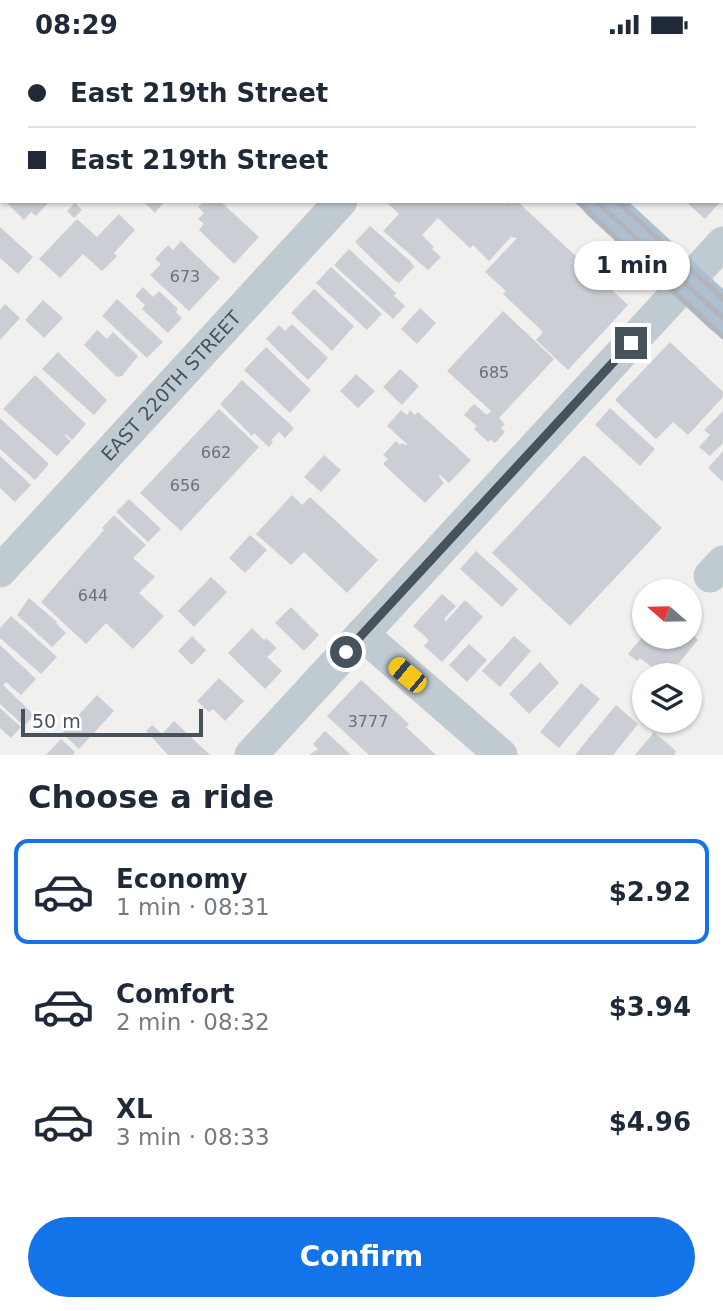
<!DOCTYPE html>
<html lang="en">
<head>
<meta charset="utf-8">
<style>
  :root { --surface:#fff; --page:#f6f6f7; --text:#1f2937; --muted:#747a83; --line:#e0e1e3; --accent:#1373e8 }
  body { margin:0; font-family:"DejaVu Sans",sans-serif; background:var(--page); color:var(--text); height:100vh; display:flex; flex-direction:column; font-size:26px; white-space:nowrap }
  * { box-sizing:border-box; margin:0 }
  p { font-size:23px; color:var(--muted) }
  .icon { flex:none; width:38px; height:38px; fill:none; stroke:currentColor; stroke-width:2; stroke-linecap:round; stroke-linejoin:round }
  .map { position:relative; height:706px; overflow:hidden }
  .drawer { display:flex; flex-direction:column; background:var(--surface); flex:1 }
  .drawer>* { flex:none }
  .hud { position:absolute; left:0px; top:0px; width:724px; height:154px; box-shadow:0 2px 5px #0004; display:grid; align-content:center; height:154px; padding:0 28px; background:var(--surface) }
  .needle { width:46px; rotate:290deg }
  .fabs { position:absolute; left:632px; top:530px; display:grid; gap:14px }
  .fabs a { display:grid; place-items:center; width:70px; height:70px; border-radius:50%; background:var(--surface); box-shadow:0 2px 5px #0004; font-size:35px }
  .scale { position:absolute; left:21px; bottom:18px; width:182px; box-sizing:border-box; padding-left:7px; border:4px solid #46535d; border-top:0; font-size:19px; line-height:24px; white-space:nowrap; color:#46535d; -webkit-text-stroke:5px #fff; paint-order:stroke }
  .end { position:absolute; width:32px; height:32px; margin:-16px; border:9px solid #46535d; background:#fff; box-shadow:0 0 0 4px #fff }
  .from { border-radius:50% }
  .bubble { position:absolute; height:49px; border-radius:24px; background:var(--surface); box-shadow:0 2px 5px #0004; font-size:23px; font-weight:700; line-height:49px; text-align:center }
  .car { position:absolute; width:21px; height:42px; margin:-21px -10px; border-radius:9px; box-shadow:0 0 5px 2px #0007; background:linear-gradient(#f5c518 24%,#345 0 40%,#f5c518 0 76%,#345 0 86%,#f5c518 0) }
  .hud b { display:flex; align-items:center; gap:24px; height:66px; font-size:26px }
  .hud b+b { border-top:2px solid var(--line) }
  .hud i { width:18px; height:18px; background:var(--text) }
  ul { padding:0; list-style:none }
  li { display:flex; align-items:center; gap:21px; height:105px; margin:0 14px 10px; padding:0 14px; border:4px solid transparent; border-radius:14px }
  li div { flex:1 }
  li b { display:block; font-size:26px }
  li em { font-style:normal; font-weight:700 }
  li.active { border-color:var(--accent) }
  li>.icon { width:63px; height:63px; stroke-width:1.5 }
  h2 { padding:0 28px; font-size:32px; line-height:84px }
  .action { display:flex; gap:14px; margin-top:auto; padding:14px 28px }
  .action a { flex:1; height:80px; border-radius:42px; background:var(--accent); color:#fff; font-size:28px; font-weight:700; line-height:80px; text-align:center }
  .status { display:flex; justify-content:space-between; align-items:center; height:49px; padding:0 35px; background:var(--surface); direction:ltr }
  .status svg { height:19px; fill:currentColor }
  .map>svg:first-child { display:block }
  .building { fill:#cbced4 }
  .lines { fill:none; stroke-linecap:round; stroke-linejoin:round }
  .minor { stroke:#bfcad1; stroke-width:33 }
  .major { stroke:#aebfcf; stroke-width:38 }
  .rail { stroke:#b1b4ba; stroke-width:5 }
  .route { stroke:#46535d; stroke-width:9 }
  .labels { text-anchor:middle; stroke-width:5; stroke-linejoin:round; paint-order:stroke }
  .number-label { font-size:16px; fill:#67727b }
  .street-label { font-size:19px; fill:#46535d; stroke:#fff }
</style>
</head>
<body>
<div class="status"><b>08:29</b><svg viewBox="0 0 49 12"><path d="M0 12V9h3v3zM5 12V6h3v6zM10 12V3h3v9zM15 12V0h3v12zM26 1h20v11H26zM47 4h2v5h-2z"/></svg></div>
<div class="map">
<svg width="723" height="706" viewBox="0 0 723 706">
  <rect width="100%" height="100%" fill="#f2efef"/>
  <!-- building -->
  <path class="building" d="M 5,152 L 47,152 L 48,154 L 36,167 L 31,163 L 24,171 Z
    M 143,152 L 165,152 L 155,164 Z
    M 204,152 L 220,152 L 259,188 L 234,215 L 199,181 L 204,175 L 198,170 L 204,164 L 198,158 Z
    M 385,152 L 508,152 L 511,155 L 517,152 L 628,256 L 568,321 L 536,291 L 543,283 L 503,245 L 506,242 L 485,223 L 517,189 L 511,188 L 489,212 L 473,196 L 470,199 L 438,169 L 422,186 L 434,198 L 432,200 L 441,208 L 428,221 L 383,182 L 399,165 Z
    M 685,152 L 721,152 L 705,170 Z
    M 75,154 L 82,161 L 74,169 L 67,162 Z
    M 119,165 L 135,181 L 114,204 L 117,207 L 102,222 L 83,205 L 60,229 L 39,210 L 77,170 L 97,188 Z
    M 370,177 L 411,213 L 414,218 L 399,234 L 394,231 L 355,193 Z
    M 0,178 L 33,208 L 18,225 L 0,209 Z
    M 181,192 L 220,229 L 189,262 L 150,226 L 161,215 L 155,210 L 168,196 L 173,201 Z
    M 349,200 L 396,244 L 394,247 L 405,257 L 393,270 L 334,216 Z
    M 331,218 L 382,265 L 367,281 L 316,234 Z
    M 143,238 L 153,248 L 159,242 L 178,260 L 176,263 L 182,269 L 168,284 L 142,260 L 145,256 L 135,247 Z
    M 314,240 L 354,277 L 332,302 L 291,264 Z
    M 117,250 L 163,293 L 147,309 L 102,267 Z
    M 43,251 L 63,269 L 44,289 L 25,271 Z
    M 5,255 L 20,269 L 0,291 L 0,261 Z
    M 420,259 L 436,274 L 417,295 L 401,280 Z
    M 503,262 L 554,310 L 499,369 L 505,375 L 501,379 L 505,383 L 495,394 L 491,391 L 488,393 L 474,380 L 477,377 L 464,366 L 474,355 L 487,366 L 491,362 L 447,322 Z
    M 292,275 L 328,309 L 308,331 L 266,290 L 279,276 L 285,282 Z
    M 97,281 L 107,290 L 113,283 L 138,307 L 122,327 L 117,328 L 84,296 Z
    M 670,293 L 723,343 L 723,348 L 688,386 L 673,373 L 656,390 L 615,351 Z
    M 266,298 L 311,341 L 290,364 L 244,321 Z
    M 58,303 L 107,351 L 94,366 L 42,320 Z
    M 400,320 L 419,337 L 402,356 L 383,338 Z
    M 356,325 L 375,342 L 358,359 L 340,342 Z
    M 35,326 L 86,375 L 72,391 L 66,385 L 65,387 L 71,392 L 57,407 L 3,360 Z
    M 242,331 L 294,379 L 285,389 L 279,383 L 271,391 L 273,393 L 269,398 L 254,384 L 252,387 L 220,355 Z
    M 610,359 L 655,400 L 640,417 L 595,376 Z
    M 219,360 L 259,398 L 181,482 L 140,444 Z
    M 401,361 L 407,366 L 410,361 L 415,366 L 418,363 L 471,411 L 449,434 L 440,426 L 439,428 L 444,434 L 425,454 L 383,415 L 388,410 L 383,406 L 396,392 L 400,396 L 402,394 L 406,397 L 407,395 L 387,377 Z
    M 723,362 L 723,394 L 710,407 L 699,398 L 710,386 L 704,381 Z
    M 0,369 L 49,415 L 35,431 L 0,400 Z
    M 723,402 L 723,433 L 708,419 Z
    M 324,406 L 341,421 L 321,443 L 304,428 Z
    M 584,406 L 662,479 L 570,577 L 492,504 Z
    M 0,407 L 31,436 L 15,453 L 0,439 Z
    M 292,446 L 302,456 L 310,448 L 378,511 L 347,544 L 304,503 L 291,516 L 256,485 Z
    M 129,450 L 161,480 L 148,493 L 116,463 Z
    M 114,466 L 146,496 L 133,509 L 155,528 L 139,544 L 164,567 L 133,600 L 106,574 L 86,595 L 41,553 L 104,481 L 102,479 Z
    M 250,486 L 267,501 L 245,524 L 229,509 Z
    M 476,502 L 518,540 L 502,558 L 460,520 Z
    M 211,528 L 227,543 L 194,578 L 178,562 Z
    M 442,545 L 456,557 L 444,570 L 446,572 L 465,551 L 483,568 L 442,613 L 424,597 L 429,591 L 413,577 Z
    M 29,549 L 57,573 L 56,574 L 66,584 L 52,598 L 17,566 Z
    M 291,558 L 319,586 L 304,602 L 275,574 Z
    M 11,567 L 57,608 L 41,625 L 0,589 L 0,579 Z
    M 252,579 L 264,591 L 266,589 L 277,599 L 267,608 L 282,622 L 265,640 L 228,604 Z
    M 690,583 L 698,591 L 669,626 L 662,626 L 640,609 L 637,612 L 628,605 L 644,586 L 644,588 L 690,588 Z
    M 192,587 L 206,601 L 192,616 L 178,602 Z
    M 514,587 L 531,602 L 500,638 L 482,622 Z
    M 469,595 L 487,611 L 467,633 L 449,616 Z
    M 0,596 L 36,630 L 21,646 L 6,633 L 3,636 L 34,666 L 24,677 L 0,655 Z
    M 540,613 L 559,634 L 529,665 L 509,645 Z
    M 219,629 L 244,652 L 225,672 L 213,660 L 209,663 L 197,652 Z
    M 361,631 L 409,675 L 406,678 L 436,706 L 369,706 L 327,667 Z
    M 581,634 L 600,650 L 559,699 L 540,683 Z
    M 97,646 L 114,662 L 79,700 L 62,684 Z
    M 616,656 L 638,675 L 613,706 L 575,706 Z
    M 0,659 L 21,678 L 11,689 L 0,679 Z
    M 174,672 L 210,706 L 168,706 L 146,682 L 152,676 L 162,685 Z
    M 325,682 L 351,706 L 309,706 L 318,700 L 313,695 Z
    M 654,683 L 676,702 L 674,706 L 635,706 Z
    M 61,690 L 75,703 L 73,706 L 46,706 Z"/>
  <g class="lines">
    <!-- minor -->
    <g class="minor">
      <path d="M 140,0 L 142,2"/>
      <path d="M 56,2 L 58,0"/>
      <path d="M 174,2 L 176,0"/>
      <path d="M 481,2 L 482,0"/>
      <path d="M 0,63 L 2,61"/>
      <path id="s1" d="M 0,522 L 341,152"/>
      <path d="M 710,527 L 723,513"/>
      <path d="M 362,585 L 501,706"/>
      <path d="M 251,706 L 723,194"/>
    </g>
    <!-- major -->
    <path class="major" d="M 435,0 L 437,2
      M 600,152 L 723,266"/>
    <!-- rail -->
    <path class="rail" d="M 412,0 L 414,2
      M 432,0 L 434,2
      M 451,0 L 453,2
      M 577,152 L 723,288
      M 596,152 L 723,269
      M 617,152 L 723,250"/>
  </g>
  <g class="lines">
    <!-- route -->
    <path class="route" d="M 346,603 L 631,294"/>
  </g>
  <g class="labels">
    <!-- number labels -->
    <g class="number-label">
      <text x="185" y="233">673</text>
      <text x="494" y="329">685</text>
      <text x="216" y="409">662</text>
      <text x="185" y="442">656</text>
      <text x="93" y="552">644</text>
      <text x="368" y="678">3777</text>
    </g>
    <!-- street labels -->
    <g class="street-label">
      <text dy="7" stroke="none"><textPath href="#s1" startOffset="252">EAST 220TH STREET</textPath></text>
    </g>
  </g>
</svg>
<div class="fabs">
<a><svg class="needle" viewBox="-14 -14 28 28"><path d="M0-13l5 13h-10z" fill="#e53935"/><path d="M0 13l5-13h-10z" fill="#747a83"/></svg></a>
<a><svg class="icon" aria-label="layers" viewBox="0 0 24 24"><path d="M12 4l9 5-9 5-9-5zM3 14l9 5 9-5"/></svg></a>
</div>
<div class="scale">50 m</div>
<i class="end from" style="left:346px;top:603px"></i>
<i class="end" style="left:631px;top:294px"></i>
<div class="bubble" style="left:574px;top:192px;width:116px">1 min</div>
<i class="car" style="left:407px;top:626px;rotate:310deg"></i>
<div class="hud">
<b><i class="from"></i>East 219th Street</b>
<b><i></i>East 219th Street</b>
</div>
</div>
<section class="drawer">
<h2>Choose a ride</h2>
<ul>
<li class="active"><svg class="icon" aria-label="car" viewBox="0 0 24 24"><path d="M5 17H2v-5l4-1 3-4h7l3 4 3 1v5h-3M9 17h6M6 11h13"/><circle cx="7" cy="17" r="2"/><circle cx="17" cy="17" r="2"/></svg><div><b>Economy</b><p>1 min · 08:31</p></div><em>$2.92</em></li>
<li><svg class="icon" aria-label="car" viewBox="0 0 24 24"><path d="M5 17H2v-5l4-1 3-4h7l3 4 3 1v5h-3M9 17h6M6 11h13"/><circle cx="7" cy="17" r="2"/><circle cx="17" cy="17" r="2"/></svg><div><b>Comfort</b><p>2 min · 08:32</p></div><em>$3.94</em></li>
<li><svg class="icon" aria-label="car" viewBox="0 0 24 24"><path d="M5 17H2v-5l4-1 3-4h7l3 4 3 1v5h-3M9 17h6M6 11h13"/><circle cx="7" cy="17" r="2"/><circle cx="17" cy="17" r="2"/></svg><div><b>XL</b><p>3 min · 08:33</p></div><em>$4.96</em></li>
</ul>
<div class="action"><a>Confirm</a></div>
</section>
</body>
</html>
